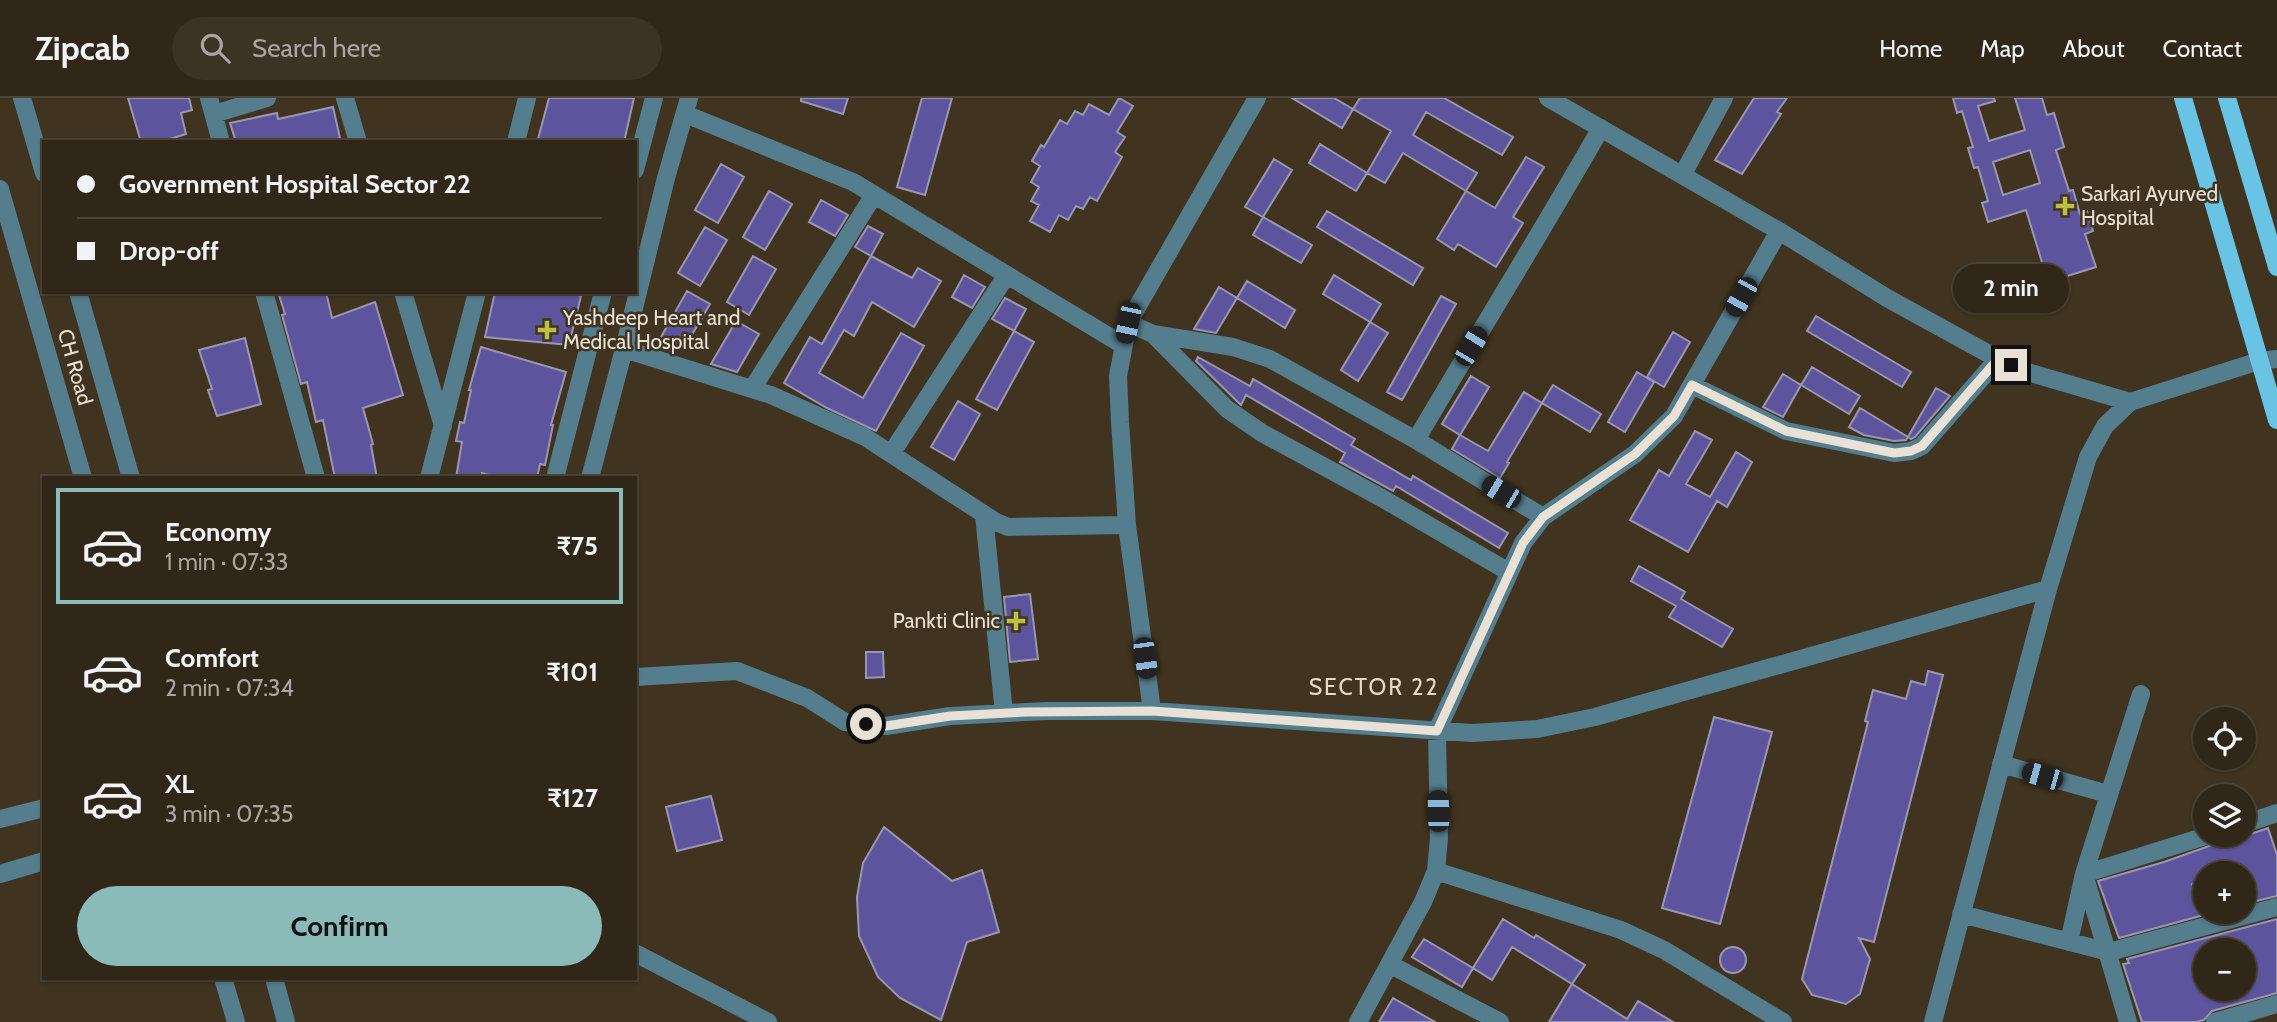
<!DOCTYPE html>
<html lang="en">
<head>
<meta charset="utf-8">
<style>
  :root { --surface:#302718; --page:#3c3325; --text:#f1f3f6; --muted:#a8a5a2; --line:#4b4437; --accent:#8bbbb9 }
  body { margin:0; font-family:Cabin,sans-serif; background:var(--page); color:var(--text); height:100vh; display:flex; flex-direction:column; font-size:26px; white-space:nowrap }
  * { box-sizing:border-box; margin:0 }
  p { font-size:23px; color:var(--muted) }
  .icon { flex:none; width:38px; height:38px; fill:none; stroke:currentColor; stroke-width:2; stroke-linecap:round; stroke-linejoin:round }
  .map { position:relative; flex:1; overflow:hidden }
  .sheet { position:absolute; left:42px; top:378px; width:595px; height:504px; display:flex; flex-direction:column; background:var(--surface); border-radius:0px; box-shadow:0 2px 5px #0004,0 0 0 2px var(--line) }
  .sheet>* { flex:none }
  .banner { position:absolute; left:42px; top:42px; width:595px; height:154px; border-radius:0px; box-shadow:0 2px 5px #0004,0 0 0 2px var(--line); display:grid; align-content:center; height:154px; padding:0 35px; background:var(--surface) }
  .controls { position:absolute; left:2193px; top:609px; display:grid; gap:14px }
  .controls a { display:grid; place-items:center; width:63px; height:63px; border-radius:50%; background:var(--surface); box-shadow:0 2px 5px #0004,0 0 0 2px var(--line); font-size:35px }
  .end { position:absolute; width:32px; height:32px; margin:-16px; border:9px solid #e9e1d5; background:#111; box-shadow:0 0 0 4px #111 }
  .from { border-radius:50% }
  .bubble { position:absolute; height:49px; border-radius:24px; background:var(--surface); box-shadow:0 2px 5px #0004,0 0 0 2px var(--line); font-size:23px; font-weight:800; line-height:49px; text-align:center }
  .car { position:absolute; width:21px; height:42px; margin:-21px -10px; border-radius:9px; box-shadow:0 0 5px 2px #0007; background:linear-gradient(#222 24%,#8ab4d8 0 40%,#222 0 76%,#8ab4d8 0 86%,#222 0) }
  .banner b { display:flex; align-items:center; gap:24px; height:66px; font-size:26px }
  .banner b+b { border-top:2px solid var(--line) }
  .banner i { width:18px; height:18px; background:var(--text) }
  ul { padding:12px 0 0; list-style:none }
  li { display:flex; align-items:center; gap:21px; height:116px; margin:0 14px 10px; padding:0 21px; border:4px solid transparent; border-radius:0px }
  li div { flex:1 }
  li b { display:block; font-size:26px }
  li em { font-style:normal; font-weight:800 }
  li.current { border-color:var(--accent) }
  li>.icon { width:63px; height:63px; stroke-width:1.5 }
  .button { display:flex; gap:14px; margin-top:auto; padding:14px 35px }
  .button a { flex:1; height:80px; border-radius:42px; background:var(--accent); color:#111; font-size:28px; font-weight:800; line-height:80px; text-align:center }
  header { display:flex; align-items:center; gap:42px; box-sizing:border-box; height:98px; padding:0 35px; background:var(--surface); border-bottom:2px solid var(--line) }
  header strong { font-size:33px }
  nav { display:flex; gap:38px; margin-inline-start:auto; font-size:24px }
  .search { width:490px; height:63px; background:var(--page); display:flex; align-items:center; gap:18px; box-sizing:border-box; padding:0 24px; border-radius:38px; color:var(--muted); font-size:26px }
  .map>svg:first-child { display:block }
  .building { fill:#5e549d; stroke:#9997b0; stroke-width:2; fill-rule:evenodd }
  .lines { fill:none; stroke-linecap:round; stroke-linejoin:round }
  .minor { stroke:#547d8d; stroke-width:18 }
  .major { stroke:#69c3e4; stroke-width:18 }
  .route { stroke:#e9e1d5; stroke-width:9 }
  .poi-dot { fill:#bdbf43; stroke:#403420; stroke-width:2.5 }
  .labels { text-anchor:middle; stroke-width:5; stroke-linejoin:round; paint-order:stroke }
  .poi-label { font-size:21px; fill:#e9e1d5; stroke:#403420; text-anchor:start }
  .street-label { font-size:21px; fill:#e9e1d5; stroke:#403420 }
  .neighbourhood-label { font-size:23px; letter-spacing:2px; fill:#e8d8c0; stroke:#403420 }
</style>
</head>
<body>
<header>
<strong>Zipcab</strong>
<div class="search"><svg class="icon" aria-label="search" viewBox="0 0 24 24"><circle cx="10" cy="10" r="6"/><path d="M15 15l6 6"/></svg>Search here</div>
<nav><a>Home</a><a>Map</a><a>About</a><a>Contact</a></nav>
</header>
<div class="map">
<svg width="2277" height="924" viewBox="0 0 2277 924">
  <rect width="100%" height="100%" fill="#403420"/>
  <!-- building -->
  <path class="building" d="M 128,0 L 189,0 L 192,12 L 181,15 L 186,36 L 160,44 L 141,44 Z
    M 549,0 L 634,0 L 624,44 L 547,44 L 538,41 Z
    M 801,0 L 848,0 L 843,16 L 801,3 Z
    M 922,0 L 952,0 L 925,97 L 897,89 Z
    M 1119,0 L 1133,8 L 1117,34 L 1125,39 L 1115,54 L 1122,59 L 1097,103 L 1090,99 L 1083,111 L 1076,108 L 1068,122 L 1059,117 L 1050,134 L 1030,123 L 1039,107 L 1031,103 L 1039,89 L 1031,84 L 1040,68 L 1032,63 L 1041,47 L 1044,49 L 1060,22 L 1067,26 L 1075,13 L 1083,17 L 1089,6 L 1109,17 Z
    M 1292,0 L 1334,0 L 1353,11 L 1342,30 Z
    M 1360,0 L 1444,0 L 1513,39 L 1502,57 L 1426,14 L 1413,37 L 1477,75 L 1466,93 L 1403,55 L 1385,85 L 1367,75 L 1391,33 L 1353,11 Z
    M 1754,0 L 1787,0 L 1777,14 L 1781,16 L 1742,76 L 1715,62 Z
    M 1953,0 L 1994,0 L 1995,3 L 1978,8 L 1989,43 L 2025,32 L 2015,0 L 2042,0 L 2047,17 L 2054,15 L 2064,49 L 2056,52 L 2069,93 L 2073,92 L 2080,116 L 2087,113 L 2093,133 L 2085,136 L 2096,169 L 2048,184 L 2026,112 L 1988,124 L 1982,105 L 1988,103 L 1978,69 L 1974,70 L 1968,50 L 1973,49 L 1962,13 L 1957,15 ZM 2030,52 L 2040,85 L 2003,97 L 1993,64 Z
    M 333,9 L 340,40 L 329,44 L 236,44 L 230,25 L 277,15 L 278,21 Z
    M 1320,46 L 1367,75 L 1356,93 L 1309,65 Z
    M 1526,59 L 1544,69 L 1513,119 L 1523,125 L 1496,169 L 1458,146 L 1454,152 L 1437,141 L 1466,93 L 1495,110 Z
    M 1274,61 L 1292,72 L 1263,119 L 1245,109 Z
    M 721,66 L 744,79 L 718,125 L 695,112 Z
    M 769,93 L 792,106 L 765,152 L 743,139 Z
    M 821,102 L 848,117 L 835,138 L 809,124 Z
    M 1327,113 L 1423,170 L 1413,187 L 1317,129 Z
    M 1263,119 L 1312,147 L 1301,165 L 1253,137 Z
    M 868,128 L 883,136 L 871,158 L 855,149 Z
    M 705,129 L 727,142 L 700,188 L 678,175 Z
    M 753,158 L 776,171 L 749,217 L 727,204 Z
    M 871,158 L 912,180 L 918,170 L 941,183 L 914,229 L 872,204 L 854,238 L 844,232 L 819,275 L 863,300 L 901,235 L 924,248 L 876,333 L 827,310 L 784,285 L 810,239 L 822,246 Z
    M 964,177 L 985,189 L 972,210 L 952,199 Z
    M 1334,177 L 1381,206 L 1370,224 L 1323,196 Z
    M 1247,183 L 1295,212 L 1285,230 L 1237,200 Z
    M 1219,189 L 1237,200 L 1216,235 L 1194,231 Z
    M 687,193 L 710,206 L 683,252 L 661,239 Z
    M 278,194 L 326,194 L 332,220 L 375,204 L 403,297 L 363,310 L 373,346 L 371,347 L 377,380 L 335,380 L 323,322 L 316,324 L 307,284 L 301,286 L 282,217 L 285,216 Z
    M 495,194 L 569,194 L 581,198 L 569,247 L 485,239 Z
    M 1441,198 L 1456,206 L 1402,302 L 1387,294 Z
    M 1005,200 L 1026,211 L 1014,233 L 992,221 Z
    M 1816,218 L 1911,274 L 1902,289 L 1807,233 Z
    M 736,223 L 759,236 L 737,274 L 711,266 Z
    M 1370,224 L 1388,235 L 1358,283 L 1341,272 Z
    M 1014,233 L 1034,244 L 997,312 L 976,301 Z
    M 1673,234 L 1690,244 L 1664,289 L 1647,279 Z
    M 245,240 L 261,306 L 217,318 L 208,292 L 212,291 L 199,252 Z
    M 481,249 L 566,274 L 551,327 L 553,327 L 545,367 L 540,366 L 537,380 L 500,380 L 482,375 L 482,380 L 456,380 L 462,344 L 456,343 L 460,324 L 464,325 L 471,292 L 469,292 Z
    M 1198,259 L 1250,288 L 1253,281 L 1355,341 L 1351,347 L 1411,382 L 1413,378 L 1508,435 L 1499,450 L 1396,388 L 1393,393 L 1340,364 L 1345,355 L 1246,297 L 1241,307 L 1196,263 Z
    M 1812,269 L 1860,298 L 1849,316 L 1801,287 Z
    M 1637,274 L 1654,284 L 1625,334 L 1608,324 Z
    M 1783,276 L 1801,287 L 1783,319 L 1763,309 Z
    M 1471,278 L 1489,289 L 1460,337 L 1442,326 Z
    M 1553,287 L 1601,316 L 1590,334 L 1542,305 Z
    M 1936,290 L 1950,298 L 1915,339 L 1911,341 L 1908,339 Z
    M 1524,294 L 1542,305 L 1507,364 L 1509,365 L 1500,380 L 1452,351 L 1460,337 L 1488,353 Z
    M 958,303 L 980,316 L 954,362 L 931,349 Z
    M 1860,310 L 1908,339 L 1906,342 L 1894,343 L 1864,337 L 1849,329 Z
    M 1695,333 L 1712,342 L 1686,386 L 1710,399 L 1736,354 L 1752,364 L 1727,409 L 1717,403 L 1688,454 L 1630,422 L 1659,372 L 1669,378 Z
    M 1639,468 L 1685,494 L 1681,501 L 1733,531 L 1722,549 L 1669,519 L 1676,508 L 1631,483 Z
    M 1030,496 L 1038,561 L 1010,564 L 1004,499 Z
    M 866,554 L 883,554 L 884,579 L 866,580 Z
    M 1928,573 L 1943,577 L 1874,844 L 1859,840 L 1870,861 L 1860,896 L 1846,906 L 1812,897 L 1802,881 L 1868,624 L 1865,623 L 1873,592 L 1906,601 L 1911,583 L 1925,587 Z
    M 1714,619 L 1772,634 L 1720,826 L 1662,810 Z
    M 711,698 L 722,742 L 677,753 L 666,709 Z
    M 884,729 L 952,783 L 982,772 L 999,834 L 967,844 L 941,922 L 900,900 L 878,879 L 859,838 L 857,799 L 863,765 Z
    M 2268,730 L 2277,757 L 2277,798 L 2244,806 L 2244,775 L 2205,775 L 2205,781 L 2192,786 L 2199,814 L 2215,814 L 2119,840 L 2098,783 L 2164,764 L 2240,737 L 2248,737 Z
    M 1503,821 L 1534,840 L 1536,837 L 1585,867 L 1572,886 L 1512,849 L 1492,882 L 1473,870 Z
    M 2277,821 L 2277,895 L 2212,913 L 2204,922 L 2196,924 L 2142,924 L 2123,866 L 2129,865 L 2127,861 ZM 2205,852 L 2244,852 L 2244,864 L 2248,877 L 2244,878 L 2244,891 L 2205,891 Z
    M 1424,841 L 1473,870 L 1462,889 L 1412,859 Z
    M1720 862a13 13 0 1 1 26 0a13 13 0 1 1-26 0Z
    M 1572,886 L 1627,921 L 1638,903 L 1673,924 L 1549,924 Z
    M 1393,900 L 1435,924 L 1379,924 Z"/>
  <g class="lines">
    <!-- minor -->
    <path class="minor" d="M 22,0 L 44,75
      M 209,0 L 221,44
      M 345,0 L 358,44
      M 1548,0 L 1779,133 L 1887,200 L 1998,261 L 2024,273 L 2130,304
      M 214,16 L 267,0
      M 685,16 L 853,84 L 1123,247
      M 516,44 L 527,0
      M 635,72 L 654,0
      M 1683,76 L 1724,0
      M 0,91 L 83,380
      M 78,194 L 131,380
      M 264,194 L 316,380
      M 403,194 L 443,328
      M 1128,225 L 1153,236 L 1233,249 L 1270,261 L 1416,342 L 1543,419
      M 1153,236 L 1227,311 L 1262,335 L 1380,399 L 1509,474
      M 624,251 L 771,297 L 865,339 L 996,424 L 1008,429 L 1127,427
      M 1692,287 L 1786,333 L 1894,355 L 1911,353 L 1922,348 L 1998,261
      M 752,291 L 874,97
      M 1416,342 C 1477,238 1541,135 1601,30
      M 891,356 L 1006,178
      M 429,380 L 477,194
      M 555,380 L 603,194
      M 590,380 L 624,251 L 666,80 L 689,0
      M 984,417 L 1004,615
      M 635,579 L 737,573 L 807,600 L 845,624 L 886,628 L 950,618 L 1047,613 L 1152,613 L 1472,635 L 1537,631 L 1595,619 L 2048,491
      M 1152,613 L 1127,427 L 1120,324 L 1118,278 L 1128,225 L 1257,0
      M 2001,666 L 2108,696
      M 0,721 L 44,710
      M 2244,726 L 2277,715
      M 1436,773 L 1621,832 L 1664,852 L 1783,924
      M 0,776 L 44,763
      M 1961,816 L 2109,854 L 2277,809
      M 2069,844 L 2084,776 L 2209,737
      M 635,855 L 768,924
      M 1391,867 L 1500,924
      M 223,880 L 236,924
      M 274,880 L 286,924
      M 1358,924 L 1423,804 L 1436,773 L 1439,740 L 1437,633 L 1523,445 L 1543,419 L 1635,356 L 1674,318 L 1779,133
      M 1933,924 L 2048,491 L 2088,359 L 2105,328 L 2130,304 L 2259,263 L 2277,261
      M 2128,924 L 2084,776 L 2141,596
      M 2215,924 L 2277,906"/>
    <!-- major -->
    <path class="major" d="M 2183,0 L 2277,322
      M 2227,0 L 2277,169"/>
  </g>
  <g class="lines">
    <!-- route -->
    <path class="route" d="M 866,626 L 886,628 L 950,618 L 1026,614 L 1152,613 L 1437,633 L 1523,445 L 1543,419 L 1635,356 L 1674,318 L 1692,287 L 1786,333 L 1894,355 L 1911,353 L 1922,348 L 1998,261 L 2011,267"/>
  </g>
  <!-- markers -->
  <g class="poi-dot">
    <path d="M2061.5 97.5h7v7h7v7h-7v7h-7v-7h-7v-7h7z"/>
    <path d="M543.5 221.5h7v7h7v7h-7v7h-7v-7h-7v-7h7z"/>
    <path d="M1012.5 512.5h7v7h7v7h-7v7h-7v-7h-7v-7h7z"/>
  </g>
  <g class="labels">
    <!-- poi labels -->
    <g class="poi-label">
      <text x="2081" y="103">Sarkari Ayurved<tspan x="2081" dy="24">Hospital</tspan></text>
      <text x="563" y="227">Yashdeep Heart and<tspan x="563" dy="24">Medical Hospital</tspan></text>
      <text x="1000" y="530" text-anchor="end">Pankti Clinic</text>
    </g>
    <!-- street labels -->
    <g class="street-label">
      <text transform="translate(75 269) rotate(74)" y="7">CH Road</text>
    </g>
    <!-- neighbourhood labels -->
    <g class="neighbourhood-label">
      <text x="1374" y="597">SECTOR 22</text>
    </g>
  </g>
</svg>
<div class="controls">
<a><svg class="icon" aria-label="locate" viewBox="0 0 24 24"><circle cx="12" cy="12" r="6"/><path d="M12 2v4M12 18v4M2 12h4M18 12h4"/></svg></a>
<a><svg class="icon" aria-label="layers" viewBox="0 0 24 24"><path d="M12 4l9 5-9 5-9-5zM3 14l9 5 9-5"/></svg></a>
<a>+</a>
<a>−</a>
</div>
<i class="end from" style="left:866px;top:626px"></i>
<i class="end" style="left:2011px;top:267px"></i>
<div class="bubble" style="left:1953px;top:166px;width:116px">2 min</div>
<i class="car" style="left:1741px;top:199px;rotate:209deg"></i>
<i class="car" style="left:1128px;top:225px;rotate:192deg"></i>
<i class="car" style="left:1471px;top:248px;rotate:31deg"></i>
<i class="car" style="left:1501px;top:394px;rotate:301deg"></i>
<i class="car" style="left:1145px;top:560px;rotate:172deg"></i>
<i class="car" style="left:2042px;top:678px;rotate:286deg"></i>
<i class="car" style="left:1438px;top:713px;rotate:359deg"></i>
<div class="banner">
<b><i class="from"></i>Government Hospital Sector 22</b>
<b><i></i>Drop-off</b>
</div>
<section class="sheet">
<ul>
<li class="current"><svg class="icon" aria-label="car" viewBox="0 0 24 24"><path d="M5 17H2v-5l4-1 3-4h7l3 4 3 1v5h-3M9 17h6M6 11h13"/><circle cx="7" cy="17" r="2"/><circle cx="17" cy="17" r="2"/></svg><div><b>Economy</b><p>1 min · 07:33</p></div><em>₹75</em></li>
<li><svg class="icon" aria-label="car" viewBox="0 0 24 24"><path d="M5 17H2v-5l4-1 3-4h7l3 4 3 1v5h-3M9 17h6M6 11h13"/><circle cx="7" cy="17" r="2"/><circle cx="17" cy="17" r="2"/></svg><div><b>Comfort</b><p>2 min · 07:34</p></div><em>₹101</em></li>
<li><svg class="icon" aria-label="car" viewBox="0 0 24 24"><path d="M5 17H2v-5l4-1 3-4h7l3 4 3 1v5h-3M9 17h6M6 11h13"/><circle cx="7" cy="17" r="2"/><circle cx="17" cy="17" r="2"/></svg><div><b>XL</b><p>3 min · 07:35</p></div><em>₹127</em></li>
</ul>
<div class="button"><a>Confirm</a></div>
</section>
</div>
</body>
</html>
